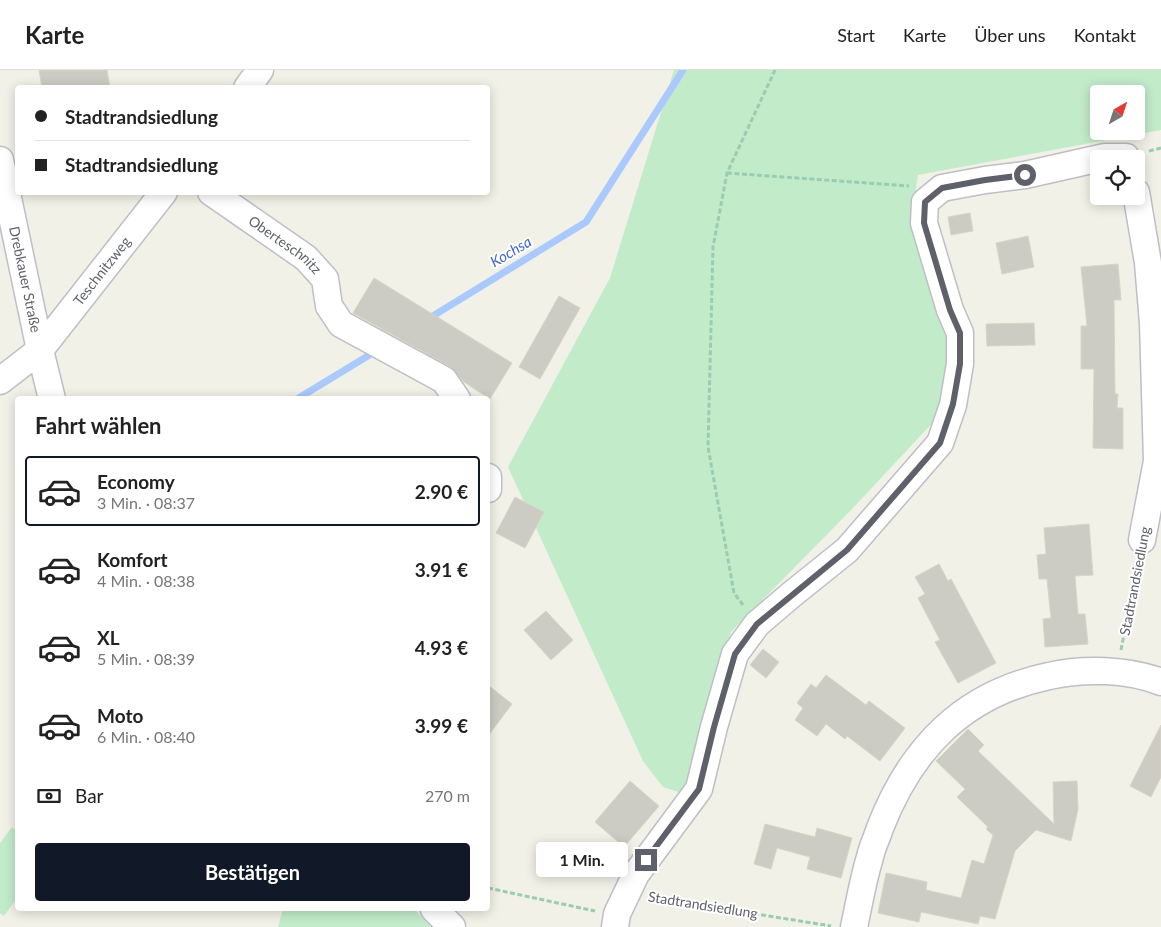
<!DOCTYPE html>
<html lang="de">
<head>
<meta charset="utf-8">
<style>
  :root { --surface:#fff; --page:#f2f2f2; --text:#222; --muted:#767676; --line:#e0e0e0; --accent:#111827 }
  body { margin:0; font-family:Lato,sans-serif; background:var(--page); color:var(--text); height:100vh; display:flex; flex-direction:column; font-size:19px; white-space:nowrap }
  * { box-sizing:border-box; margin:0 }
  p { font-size:16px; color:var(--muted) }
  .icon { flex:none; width:28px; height:28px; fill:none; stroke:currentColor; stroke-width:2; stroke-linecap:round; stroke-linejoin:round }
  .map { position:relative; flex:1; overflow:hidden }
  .side { position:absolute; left:15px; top:326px; width:475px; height:515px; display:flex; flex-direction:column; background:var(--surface); border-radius:5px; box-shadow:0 2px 12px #0003 }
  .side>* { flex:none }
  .guide { position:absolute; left:15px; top:15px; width:475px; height:110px; border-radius:5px; box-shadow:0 2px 12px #0003; display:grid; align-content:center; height:110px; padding:0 20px; background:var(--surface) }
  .needle { width:32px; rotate:39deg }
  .controls { position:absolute; left:1090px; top:15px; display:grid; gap:10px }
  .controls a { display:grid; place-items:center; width:55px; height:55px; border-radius:5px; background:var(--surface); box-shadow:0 2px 12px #0003; font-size:25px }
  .end { position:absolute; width:22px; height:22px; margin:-11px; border:6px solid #5e6169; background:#fff; box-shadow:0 0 0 2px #fff }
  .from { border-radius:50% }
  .bubble { position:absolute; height:35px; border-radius:5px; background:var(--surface); box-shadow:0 2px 12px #0003; font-size:16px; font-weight:700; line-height:35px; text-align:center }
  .guide b { display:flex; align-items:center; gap:18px; height:48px; font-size:19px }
  .guide b+b { border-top:1px solid var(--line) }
  .guide i { width:12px; height:12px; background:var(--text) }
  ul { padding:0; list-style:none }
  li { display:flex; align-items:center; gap:15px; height:70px; margin:0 10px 8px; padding:0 10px; border:2px solid transparent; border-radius:5px }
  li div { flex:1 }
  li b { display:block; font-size:19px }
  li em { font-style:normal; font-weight:700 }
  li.current { border-color:var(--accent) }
  li>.icon { width:45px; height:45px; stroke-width:1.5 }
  h2 { padding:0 20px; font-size:22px; line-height:60px }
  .pay { display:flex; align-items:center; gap:12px; height:55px; padding:0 20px; font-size:19px }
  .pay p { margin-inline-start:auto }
  .cta { display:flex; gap:10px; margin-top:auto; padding:10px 20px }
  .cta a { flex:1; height:58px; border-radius:5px; background:var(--accent); color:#fff; font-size:20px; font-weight:700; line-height:58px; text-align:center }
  header { display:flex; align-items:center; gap:30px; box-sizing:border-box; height:70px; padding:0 25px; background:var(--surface); border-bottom:1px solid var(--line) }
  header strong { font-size:24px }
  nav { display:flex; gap:28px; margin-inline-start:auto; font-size:18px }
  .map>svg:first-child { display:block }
  .green { fill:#c2ebca; fill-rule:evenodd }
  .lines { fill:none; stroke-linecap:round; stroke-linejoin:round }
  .stream { stroke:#aac9ff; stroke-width:7 }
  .building { fill:#cdccc4; stroke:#d7d5c5 }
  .minor-casing { stroke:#bebfc6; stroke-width:29 }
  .path { stroke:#9accb3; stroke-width:3; stroke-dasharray:5 2.5; stroke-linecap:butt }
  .minor { stroke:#fff; stroke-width:26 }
  .route { stroke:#5e6169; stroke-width:6 }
  .labels { text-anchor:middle; stroke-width:4; stroke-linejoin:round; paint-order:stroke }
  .street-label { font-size:14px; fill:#5e6169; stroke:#fff }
  .water-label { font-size:15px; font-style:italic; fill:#4069ce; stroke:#fff }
</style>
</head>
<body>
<header>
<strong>Karte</strong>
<nav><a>Start</a><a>Karte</a><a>Über uns</a><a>Kontakt</a></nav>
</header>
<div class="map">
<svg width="1161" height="857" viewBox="0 0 1161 857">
  <rect width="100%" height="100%" fill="#f2f1e7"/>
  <!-- green -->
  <path class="green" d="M 674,0 L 1161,0 L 1161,60 L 918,105 L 911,151 L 955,269 L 950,334 L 853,438 L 731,562 L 684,724 L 663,717 L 643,691 L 508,397 L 610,208 ZM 1099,24 L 1136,24 L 1136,61 L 1099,61 Z
    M 12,757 L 17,761 L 17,828 L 4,846 L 0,843 L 0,773 Z
    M 283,839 L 414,839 L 431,857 L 278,857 Z"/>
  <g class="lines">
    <!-- stream -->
    <path class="stream" d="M 428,249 L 586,152 L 683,0
      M 297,329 L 376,281"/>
  </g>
  <!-- building -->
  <path class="building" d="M 39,0 L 107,0 L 110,18 L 42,18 Z
    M 970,143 L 973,161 L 951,165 L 948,147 Z
    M 1028,166 L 1034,197 L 1002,204 L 996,173 Z
    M 1118,194 L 1121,230 L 1114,230 L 1115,324 L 1118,324 L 1117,338 L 1123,338 L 1123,379 L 1093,378 L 1094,299 L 1081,299 L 1081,256 L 1087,256 L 1081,197 Z
    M 374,208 L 512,293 L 490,329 L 464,312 L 451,297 L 353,243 Z
    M 559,226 L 580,238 L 540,309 L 519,297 Z
    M 1034,253 L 1035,275 L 987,276 L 986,254 Z
    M 515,427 L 544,442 L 525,478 L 496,463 Z
    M 1089,454 L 1093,505 L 1075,506 L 1078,544 L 1085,544 L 1088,574 L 1045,577 L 1043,549 L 1051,548 L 1047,509 L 1039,509 L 1037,485 L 1046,484 L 1044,458 Z
    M 939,494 L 948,511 L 951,509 L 996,593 L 958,613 L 935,572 L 940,570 L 918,528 L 925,524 L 915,507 Z
    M 546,541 L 573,570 L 551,590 L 524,560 Z
    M 763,579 L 779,592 L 766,608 L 750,595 Z
    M 826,605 L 866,635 L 869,631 L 905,658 L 880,691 L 847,666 L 845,669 L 826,654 L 817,666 L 795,650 L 803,638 L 797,633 L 811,614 L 816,618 Z
    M 488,615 L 512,634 L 488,666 Z
    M 1161,655 L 1161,707 L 1151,727 L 1130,716 Z
    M 968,659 L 984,675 L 978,681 L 1054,754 L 1053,712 L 1077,711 L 1078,739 L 1071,771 L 1036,760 L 1015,781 L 995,849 L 980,846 L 978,854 L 921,842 L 919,852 L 878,843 L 886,803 L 927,812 L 926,820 L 961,828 L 972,790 L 984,794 L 993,765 L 986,759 L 988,757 L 957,727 L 965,719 L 936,691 Z
    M 630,711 L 659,736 L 624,777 L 595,752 Z
    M 765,754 L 815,767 L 817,758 L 852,768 L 841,808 L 807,799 L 810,787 L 777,778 L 771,799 L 754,794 Z"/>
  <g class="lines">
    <!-- minor casing -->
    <g class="minor-casing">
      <g id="minor">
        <path d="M 247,18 L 260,0"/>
        <path id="s1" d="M 0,90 L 40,280 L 52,329"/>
        <path id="s2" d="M 211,122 L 306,188 L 325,209 L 329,236 L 341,254 L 444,310 L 457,329"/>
        <path d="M 1136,122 L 1148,193 L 1153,253 L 1157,391 L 1142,470"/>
        <path id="s3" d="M 0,311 L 40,280 L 164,122"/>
        <path d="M 488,407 L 488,419"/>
        <path d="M 434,839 L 452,857"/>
        <path d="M 615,857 L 617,844 L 636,804 L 699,719 L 714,657 L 735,584 L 757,554 L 791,525 L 847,480 L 940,373 L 953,335 L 960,294 L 960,263 L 950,240 L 924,153 L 925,132 L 942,118 L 985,110 L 1025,105 L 1105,87 L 1126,87 L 1127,89"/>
        <path d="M 854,857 C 859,834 863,810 870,787 C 872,777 877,768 880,758 C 911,678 963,624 1049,606 C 1083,598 1128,599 1161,612"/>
      </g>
    </g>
    <!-- path -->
    <path class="path" d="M 1149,81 L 1161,78
      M 727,103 L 909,116
      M 743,535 L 734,523 L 708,377 L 713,177 L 727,103 L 775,0
      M 1121,580 L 1138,493
      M 488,818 L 595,841
      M 650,827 L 831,856"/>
    <!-- minor -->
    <use href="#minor" class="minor"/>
  </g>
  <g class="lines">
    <!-- route -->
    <path class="route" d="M 646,790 L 699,719 L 714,657 L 735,584 L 757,554 L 847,480 L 940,373 L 953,334 L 960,294 L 960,263 L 950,240 L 924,153 L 925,132 L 942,118 L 985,110 L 1025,105"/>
  </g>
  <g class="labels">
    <!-- street labels -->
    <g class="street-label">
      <text dy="5" stroke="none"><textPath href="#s2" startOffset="91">Oberteschnitz</textPath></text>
      <text dy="5" stroke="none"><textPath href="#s3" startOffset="151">Teschnitzweg</textPath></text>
      <text dy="5" stroke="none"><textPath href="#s1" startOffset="122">Drebkauer Straße</textPath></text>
      <text transform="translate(1135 511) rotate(-79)" y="5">Stadtrandsiedlung</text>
      <text transform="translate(703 835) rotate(9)" y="5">Stadtrandsiedlung</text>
    </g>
    <!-- water labels -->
    <g class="water-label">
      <text transform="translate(511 182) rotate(-31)" y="5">Kochsa</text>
    </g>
  </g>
</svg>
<div class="controls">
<a><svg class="needle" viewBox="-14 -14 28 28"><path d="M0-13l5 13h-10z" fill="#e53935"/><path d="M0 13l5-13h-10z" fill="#767676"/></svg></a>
<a><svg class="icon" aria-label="locate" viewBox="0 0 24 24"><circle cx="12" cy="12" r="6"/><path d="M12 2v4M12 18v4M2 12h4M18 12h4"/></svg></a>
</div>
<i class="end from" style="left:1025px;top:105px"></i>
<i class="end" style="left:646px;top:790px"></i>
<div class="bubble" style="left:536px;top:772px;width:92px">1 Min.</div>
<div class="guide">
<b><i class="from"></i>Stadtrandsiedlung</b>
<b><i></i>Stadtrandsiedlung</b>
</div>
<section class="side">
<h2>Fahrt wählen</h2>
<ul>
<li class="current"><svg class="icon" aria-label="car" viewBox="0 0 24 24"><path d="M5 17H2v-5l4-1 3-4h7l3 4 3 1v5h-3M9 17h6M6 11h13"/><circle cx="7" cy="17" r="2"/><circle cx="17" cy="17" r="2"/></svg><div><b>Economy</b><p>3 Min. · 08:37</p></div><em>2.90 €</em></li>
<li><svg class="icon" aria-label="car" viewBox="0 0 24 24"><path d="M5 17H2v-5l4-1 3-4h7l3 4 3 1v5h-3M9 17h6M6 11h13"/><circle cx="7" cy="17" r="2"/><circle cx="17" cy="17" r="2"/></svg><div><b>Komfort</b><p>4 Min. · 08:38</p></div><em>3.91 €</em></li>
<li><svg class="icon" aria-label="car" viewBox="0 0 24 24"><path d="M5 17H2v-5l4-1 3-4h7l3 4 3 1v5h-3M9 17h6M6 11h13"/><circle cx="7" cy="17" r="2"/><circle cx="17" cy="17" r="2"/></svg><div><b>XL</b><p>5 Min. · 08:39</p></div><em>4.93 €</em></li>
<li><svg class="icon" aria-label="car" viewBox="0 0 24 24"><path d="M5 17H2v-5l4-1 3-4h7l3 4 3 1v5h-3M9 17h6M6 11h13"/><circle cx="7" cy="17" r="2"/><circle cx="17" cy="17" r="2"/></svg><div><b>Moto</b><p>6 Min. · 08:40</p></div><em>3.99 €</em></li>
</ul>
<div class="pay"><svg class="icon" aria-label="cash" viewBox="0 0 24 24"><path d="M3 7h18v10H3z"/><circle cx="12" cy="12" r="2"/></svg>Bar<p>270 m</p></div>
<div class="cta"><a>Bestätigen</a></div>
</section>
</div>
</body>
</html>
